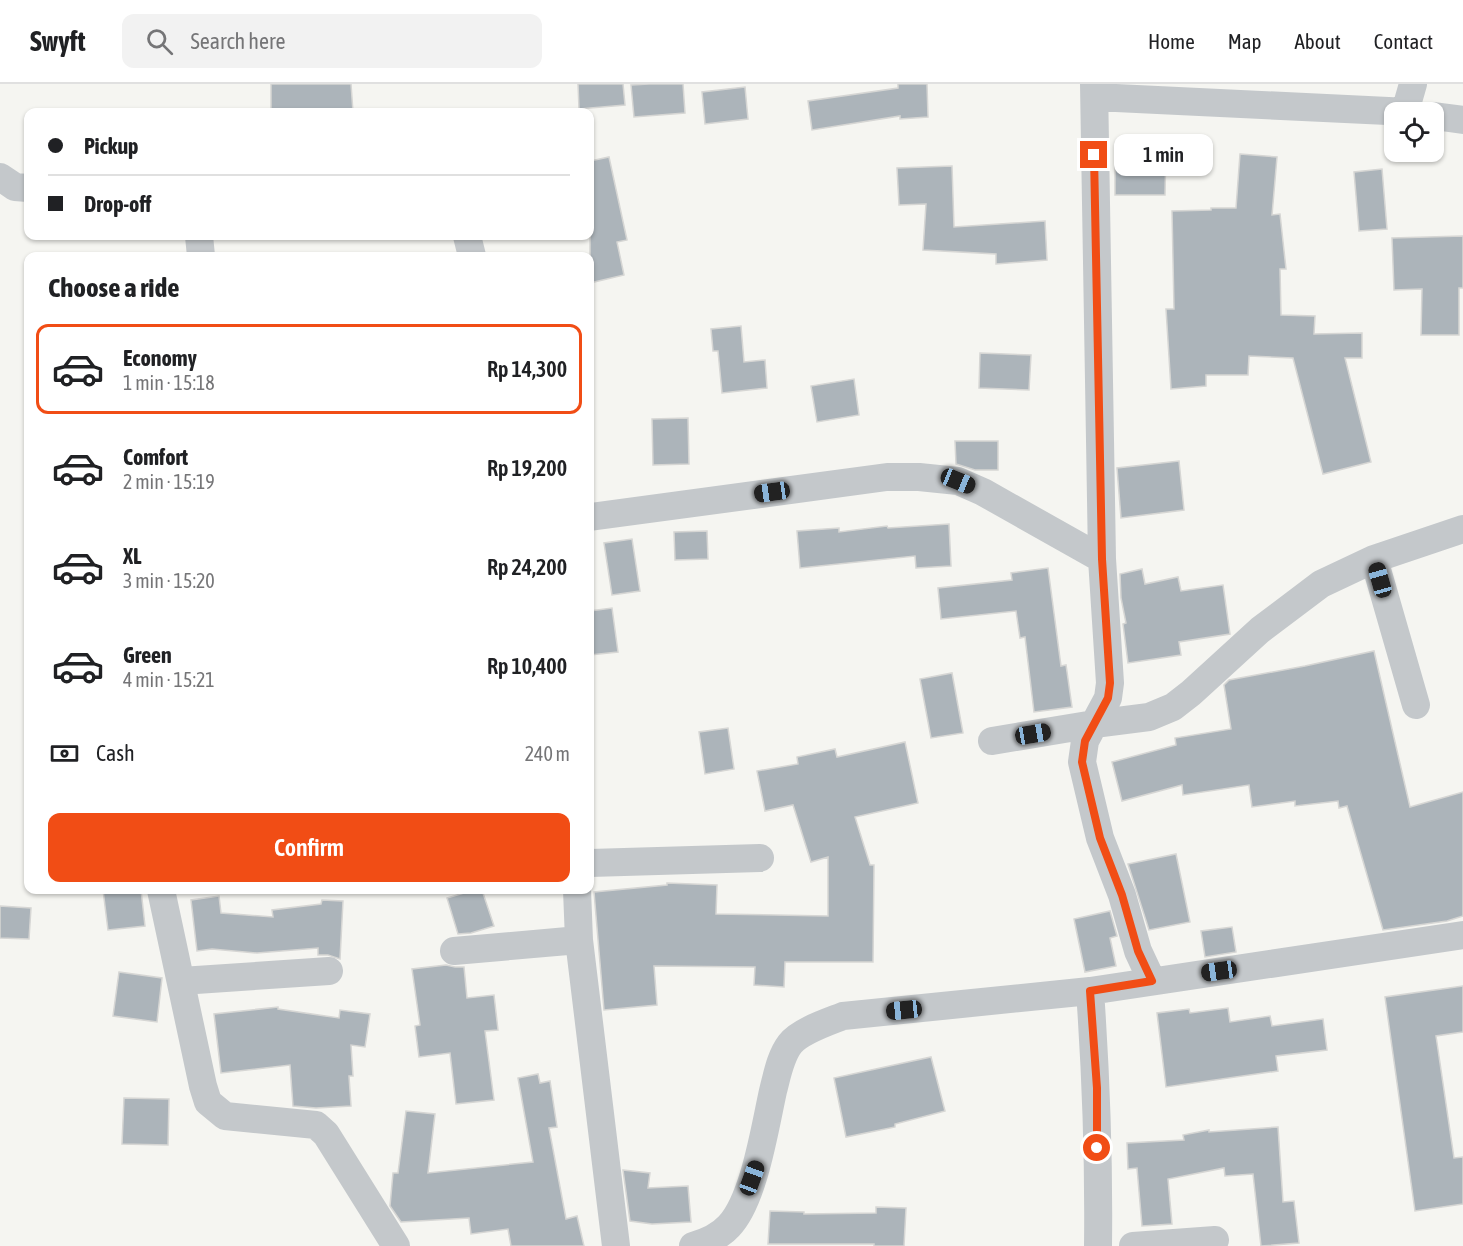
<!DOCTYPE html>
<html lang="en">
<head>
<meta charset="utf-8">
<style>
  :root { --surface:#fff; --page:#f2f2f2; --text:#202124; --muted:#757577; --line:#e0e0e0; --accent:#f14d15 }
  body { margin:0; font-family:"Asap Condensed",sans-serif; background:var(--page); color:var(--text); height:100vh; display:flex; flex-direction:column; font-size:22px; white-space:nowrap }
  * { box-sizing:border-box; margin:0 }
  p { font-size:20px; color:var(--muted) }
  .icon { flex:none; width:33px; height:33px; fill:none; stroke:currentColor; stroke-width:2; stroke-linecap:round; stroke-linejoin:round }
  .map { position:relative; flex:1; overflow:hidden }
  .details { position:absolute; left:24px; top:168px; width:570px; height:642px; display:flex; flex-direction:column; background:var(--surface); border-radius:12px; box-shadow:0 2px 4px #0004 }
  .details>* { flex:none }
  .top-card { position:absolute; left:24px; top:24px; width:570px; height:132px; border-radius:12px; box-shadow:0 2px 4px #0004; display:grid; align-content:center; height:132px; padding:0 24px; background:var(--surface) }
  .tools { position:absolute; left:1384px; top:18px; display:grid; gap:12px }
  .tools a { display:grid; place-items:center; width:60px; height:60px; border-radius:12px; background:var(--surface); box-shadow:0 2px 4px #0004; font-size:30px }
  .end { position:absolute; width:27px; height:27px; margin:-14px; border:8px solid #f14d15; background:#fff; box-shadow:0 0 0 3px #fff }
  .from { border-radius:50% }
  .bubble { position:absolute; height:42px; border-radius:12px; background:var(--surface); box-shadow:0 2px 4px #0004; font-size:20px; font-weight:600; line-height:42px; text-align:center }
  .car { position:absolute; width:18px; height:36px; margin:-18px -9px; border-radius:8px; box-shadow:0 0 4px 2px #0007; background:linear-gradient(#222 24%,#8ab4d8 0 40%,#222 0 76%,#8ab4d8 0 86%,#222 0) }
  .top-card b { display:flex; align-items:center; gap:21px; height:57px; font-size:22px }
  .top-card b+b { border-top:2px solid var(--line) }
  .top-card i { width:15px; height:15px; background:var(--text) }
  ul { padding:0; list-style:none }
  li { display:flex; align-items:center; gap:18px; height:90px; margin:0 12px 9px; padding:0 12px; border:3px solid transparent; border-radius:12px }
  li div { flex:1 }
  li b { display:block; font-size:22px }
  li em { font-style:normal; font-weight:600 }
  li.current { border-color:var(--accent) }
  li>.icon { width:54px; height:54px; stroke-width:1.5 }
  h2 { padding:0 24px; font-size:27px; line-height:72px }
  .pay { display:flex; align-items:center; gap:15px; height:66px; padding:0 24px; font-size:22px }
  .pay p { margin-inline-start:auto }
  .primary-button { display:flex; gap:12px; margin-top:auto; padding:12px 24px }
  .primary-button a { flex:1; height:69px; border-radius:12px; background:var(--accent); color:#fff; font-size:24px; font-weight:600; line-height:69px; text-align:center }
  header { display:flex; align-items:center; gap:36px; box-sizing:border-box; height:84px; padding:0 30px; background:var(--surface); border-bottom:2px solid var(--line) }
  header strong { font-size:28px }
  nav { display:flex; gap:33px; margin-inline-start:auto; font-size:21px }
  .search { width:420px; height:54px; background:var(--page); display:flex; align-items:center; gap:15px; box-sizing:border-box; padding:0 21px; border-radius:12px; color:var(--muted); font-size:22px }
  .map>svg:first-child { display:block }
  .building { fill:#acb4ba; stroke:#d6d6d4; stroke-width:1.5 }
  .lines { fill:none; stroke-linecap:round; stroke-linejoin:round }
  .minor { stroke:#c4c8cb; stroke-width:28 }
  .route { stroke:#f14d15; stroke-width:8 }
</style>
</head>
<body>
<header>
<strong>Swyft</strong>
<div class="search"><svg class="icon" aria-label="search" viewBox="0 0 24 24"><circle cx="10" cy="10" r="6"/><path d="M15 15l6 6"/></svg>Search here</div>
<nav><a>Home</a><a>Map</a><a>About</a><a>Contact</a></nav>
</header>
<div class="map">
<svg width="1463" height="1162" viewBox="0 0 1463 1162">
  <rect width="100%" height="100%" fill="#f5f5f1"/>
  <!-- building -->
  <path class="building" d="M 271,0 L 351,0 L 353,28 L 271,28 Z
    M 578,0 L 623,0 L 625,21 L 579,25 Z
    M 649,0 L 683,0 L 685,29 L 634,33 L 631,1 Z
    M 898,0 L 927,0 L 928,33 L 900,35 L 900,32 L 812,46 L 808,17 L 898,4 Z
    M 745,3 L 748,35 L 705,40 L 702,8 Z
    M 1115,62 L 1166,62 L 1165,111 L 1115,111 Z
    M 1240,70 L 1277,73 L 1272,131 L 1280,130 L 1286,185 L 1280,185 L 1281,231 L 1315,232 L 1314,250 L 1362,249 L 1362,274 L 1345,274 L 1371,378 L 1323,390 L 1293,274 L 1249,272 L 1248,291 L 1206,291 L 1206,302 L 1171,305 L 1166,225 L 1174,225 L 1172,127 L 1211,126 L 1211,124 L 1236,124 Z
    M 609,73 L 627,156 L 617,158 L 624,191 L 590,199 L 590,77 Z
    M 952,82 L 954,143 L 1045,137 L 1047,176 L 996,180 L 996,170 L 923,166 L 926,120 L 899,121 L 897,84 Z
    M 1382,85 L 1387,145 L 1359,147 L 1354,88 Z
    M 1463,152 L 1463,204 L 1459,204 L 1459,251 L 1421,251 L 1422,205 L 1394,206 L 1392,154 Z
    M 741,242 L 744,278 L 765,276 L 767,304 L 722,309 L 718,267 L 713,267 L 711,245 Z
    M 980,269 L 1031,271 L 1029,306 L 979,304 Z
    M 854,295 L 859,331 L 817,338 L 811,302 Z
    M 688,334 L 689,380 L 653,381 L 652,335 Z
    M 955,357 L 998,357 L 998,386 L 975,386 L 956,380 Z
    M 1179,377 L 1184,426 L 1121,434 L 1117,384 Z
    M 949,440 L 951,482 L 916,484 L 915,472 L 800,484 L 797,447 L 839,444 L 839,448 L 887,442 L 888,444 Z
    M 707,447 L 708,475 L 675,476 L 674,448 Z
    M 632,455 L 640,507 L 612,511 L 604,459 Z
    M 1048,484 L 1061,582 L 1066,581 L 1072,623 L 1034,628 L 1025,553 L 1020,554 L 1016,527 L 941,535 L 938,504 L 1012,496 L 1011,489 Z
    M 1142,485 L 1145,500 L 1178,493 L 1181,507 L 1223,501 L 1230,550 L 1179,558 L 1181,571 L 1128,579 L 1123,540 L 1126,539 L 1121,514 L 1120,490 Z
    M 612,524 L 618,568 L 590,571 L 590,527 Z
    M 1374,567 L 1410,723 L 1463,708 L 1463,832 L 1447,837 L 1383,846 L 1347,722 L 1339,724 L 1338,717 L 1295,722 L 1295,717 L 1252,723 L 1249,701 L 1183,711 L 1182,701 L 1122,717 L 1112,678 L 1176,661 L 1175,654 L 1231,645 L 1224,601 L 1229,596 L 1305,582 Z
    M 952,589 L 963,649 L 931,654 L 920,595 Z
    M 728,644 L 734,685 L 705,690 L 699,648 Z
    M 905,658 L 918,719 L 855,733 L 870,781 L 874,781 L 873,878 L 785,878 L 784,903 L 754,901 L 755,883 L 654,882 L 657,921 L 604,926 L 594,808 L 667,801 L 667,799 L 717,801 L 716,830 L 828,832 L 828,773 L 811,778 L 793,721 L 765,727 L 757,687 L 798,680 L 797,673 L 835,665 L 837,673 Z
    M 1176,770 L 1190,838 L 1149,846 L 1128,780 Z
    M 103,806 L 141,806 L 145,842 L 108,846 Z
    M 474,806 L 482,806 L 494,842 L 471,849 L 458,850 L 447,814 Z
    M 219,812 L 221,829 L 273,833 L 272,826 L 321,820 L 322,816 L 343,817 L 340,875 L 328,871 L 318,871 L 318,864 L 257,869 L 212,865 L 197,867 L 191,816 Z
    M 0,822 L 31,824 L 29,855 L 0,854 Z
    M 1110,827 L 1117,852 L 1110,854 L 1116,882 L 1085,888 L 1074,835 Z
    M 1232,843 L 1236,868 L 1205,873 L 1201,847 Z
    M 446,881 L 455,883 L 464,883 L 467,914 L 494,911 L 498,946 L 485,947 L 494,1016 L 456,1020 L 450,969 L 419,973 L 415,942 L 420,941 L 412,885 Z
    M 119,888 L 162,894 L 157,938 L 113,932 Z
    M 1463,902 L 1463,948 L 1436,952 L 1454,1074 L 1463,1073 L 1463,1120 L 1415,1127 L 1385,913 Z
    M 278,923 L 278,925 L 339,934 L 340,926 L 370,930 L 365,963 L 351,961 L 353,992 L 349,992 L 351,1022 L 316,1024 L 293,1022 L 290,981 L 221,989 L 214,930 Z
    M 1228,924 L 1230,938 L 1270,932 L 1272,942 L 1323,935 L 1327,966 L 1276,972 L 1278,987 L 1166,1003 L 1157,929 L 1189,925 L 1190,929 Z
    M 931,973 L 945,1027 L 895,1040 L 895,1043 L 846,1053 L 834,994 Z
    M 538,990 L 540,999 L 550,997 L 557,1043 L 549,1044 L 566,1135 L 577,1132 L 584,1162 L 511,1162 L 508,1145 L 471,1150 L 469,1134 L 401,1138 L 390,1122 L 393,1089 L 398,1089 L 406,1027 L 435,1030 L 428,1089 L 533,1078 L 518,994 Z
    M 124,1014 L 169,1015 L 168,1061 L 122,1060 Z
    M 1278,1043 L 1283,1118 L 1294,1117 L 1299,1159 L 1261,1162 L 1253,1090 L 1225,1092 L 1224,1084 L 1168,1095 L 1172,1140 L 1142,1142 L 1137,1084 L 1128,1085 L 1127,1059 L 1184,1056 L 1183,1051 L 1209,1046 L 1209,1048 Z
    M 623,1086 L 650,1089 L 648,1104 L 688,1102 L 691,1138 L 652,1140 L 630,1137 Z
    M 876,1123 L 906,1124 L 904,1162 L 874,1162 L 874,1160 L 768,1160 L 770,1127 L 804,1128 L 804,1130 L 876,1129 Z"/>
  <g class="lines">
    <!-- minor -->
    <path class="minor" d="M 1094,0 L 1102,475 L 1110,599 L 1108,614 L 1085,657 L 1082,678 L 1100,754 L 1122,811 L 1138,867 L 1152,897
      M 1095,13 L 1409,28
      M 1405,28 L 1413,0
      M 1434,32 L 1463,36
      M 0,93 L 15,103 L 28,104
      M 199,152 L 201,172
      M 467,152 L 472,172
      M 590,433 L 887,393 L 919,393 L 958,397 L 983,408 L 1102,475
      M 1374,475 L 1416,621
      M 992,657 L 1094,640 L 1149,633 L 1173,623 L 1191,609 L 1260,546 L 1321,500 L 1374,475 L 1463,445
      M 590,779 L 760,774
      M 161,806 L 203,1002 L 208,1018 L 225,1032 L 316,1041 L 326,1050 L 396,1162
      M 577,806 L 579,856 L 616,1162
      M 454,867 L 579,856
      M 181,897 L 329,887
      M 1090,907 C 1096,992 1099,1077 1098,1162
      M 693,1162 C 707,1158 719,1153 729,1142 C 754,1116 765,1043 773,1007 C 777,992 780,973 790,960 C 800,947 828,938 843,932 L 1090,907 L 1463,851
      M 1133,1162 L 1215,1156"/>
  </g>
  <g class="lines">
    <!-- route -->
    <path class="route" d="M 1094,71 L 1102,475 L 1110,599 L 1108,614 L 1085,657 L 1082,678 L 1100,754 L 1122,811 L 1138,867 L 1152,897 L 1090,907 L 1097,1004 L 1097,1064"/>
  </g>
</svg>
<div class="tools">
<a><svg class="icon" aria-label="locate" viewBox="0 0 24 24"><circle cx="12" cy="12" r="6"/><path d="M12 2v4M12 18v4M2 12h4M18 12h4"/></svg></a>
</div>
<i class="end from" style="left:1097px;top:1064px"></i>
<i class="end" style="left:1094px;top:71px"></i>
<div class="bubble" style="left:1114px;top:50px;width:99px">1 min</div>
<i class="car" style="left:958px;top:397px;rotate:112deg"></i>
<i class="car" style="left:772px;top:408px;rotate:262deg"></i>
<i class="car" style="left:1380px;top:496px;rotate:344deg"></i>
<i class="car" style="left:1033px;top:650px;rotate:80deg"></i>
<i class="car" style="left:1219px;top:887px;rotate:262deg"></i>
<i class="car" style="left:904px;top:926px;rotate:264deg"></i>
<i class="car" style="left:752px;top:1094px;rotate:20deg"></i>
<div class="top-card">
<b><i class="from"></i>Pickup</b>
<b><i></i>Drop-off</b>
</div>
<section class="details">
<h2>Choose a ride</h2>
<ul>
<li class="current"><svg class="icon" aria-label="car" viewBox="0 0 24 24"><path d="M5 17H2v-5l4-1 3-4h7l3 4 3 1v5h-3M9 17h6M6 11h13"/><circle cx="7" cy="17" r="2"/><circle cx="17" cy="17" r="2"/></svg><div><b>Economy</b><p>1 min · 15:18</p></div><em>Rp 14,300</em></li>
<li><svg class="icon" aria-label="car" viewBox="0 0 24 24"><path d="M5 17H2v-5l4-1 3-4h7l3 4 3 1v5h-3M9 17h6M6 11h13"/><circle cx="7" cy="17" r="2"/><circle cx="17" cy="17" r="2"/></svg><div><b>Comfort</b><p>2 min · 15:19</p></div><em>Rp 19,200</em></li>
<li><svg class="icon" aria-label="car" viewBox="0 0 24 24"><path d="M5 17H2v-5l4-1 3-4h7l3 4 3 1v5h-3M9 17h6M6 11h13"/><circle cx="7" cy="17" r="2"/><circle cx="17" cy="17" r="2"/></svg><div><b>XL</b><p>3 min · 15:20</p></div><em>Rp 24,200</em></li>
<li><svg class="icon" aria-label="car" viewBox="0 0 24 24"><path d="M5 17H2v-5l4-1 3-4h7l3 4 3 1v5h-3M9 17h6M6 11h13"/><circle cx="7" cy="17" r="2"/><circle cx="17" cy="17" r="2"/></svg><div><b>Green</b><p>4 min · 15:21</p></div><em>Rp 10,400</em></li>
</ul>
<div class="pay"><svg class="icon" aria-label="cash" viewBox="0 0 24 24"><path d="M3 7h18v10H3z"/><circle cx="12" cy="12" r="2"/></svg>Cash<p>240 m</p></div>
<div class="primary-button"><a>Confirm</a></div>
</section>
</div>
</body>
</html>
